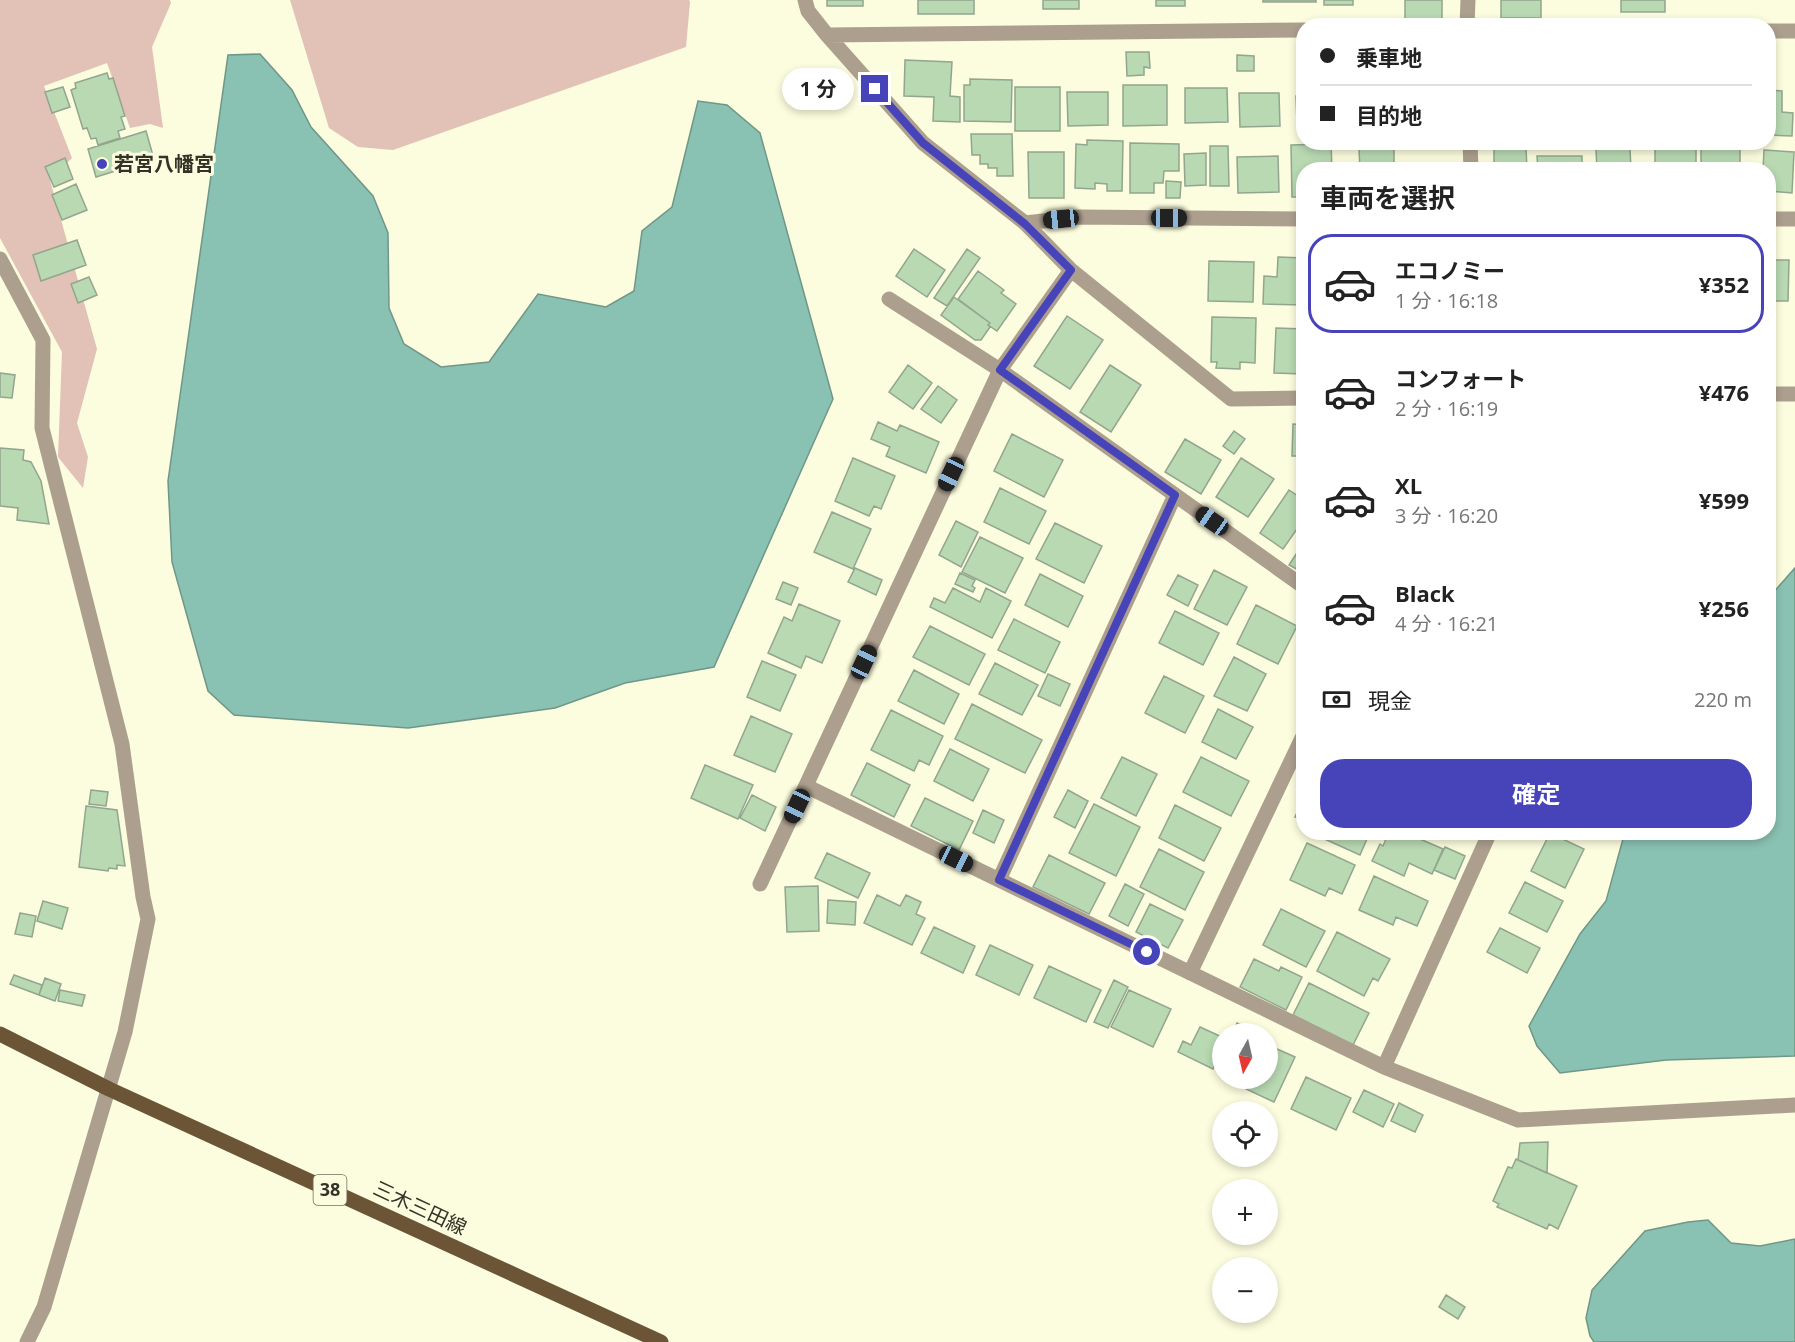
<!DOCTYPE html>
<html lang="ja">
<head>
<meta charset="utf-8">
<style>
  :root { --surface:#fff; --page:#f2f2f2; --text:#222; --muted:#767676; --line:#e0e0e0; --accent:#4744ba }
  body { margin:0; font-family:"Open Sans","Noto Sans JP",sans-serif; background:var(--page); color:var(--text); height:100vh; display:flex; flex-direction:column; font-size:22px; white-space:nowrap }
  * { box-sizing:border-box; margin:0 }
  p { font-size:20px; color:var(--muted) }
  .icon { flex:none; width:33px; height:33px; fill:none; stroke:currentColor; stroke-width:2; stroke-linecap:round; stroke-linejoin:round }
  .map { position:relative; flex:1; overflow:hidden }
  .sheet { position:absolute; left:1296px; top:162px; width:480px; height:678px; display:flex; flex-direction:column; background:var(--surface); border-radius:24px; box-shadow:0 3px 9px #0003 }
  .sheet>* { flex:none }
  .guide { position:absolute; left:1296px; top:18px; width:480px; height:132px; border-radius:24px; box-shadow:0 3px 9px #0003; display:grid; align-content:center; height:132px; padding:0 24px; background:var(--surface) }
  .needle { width:39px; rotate:188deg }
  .tools { position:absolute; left:1212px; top:1023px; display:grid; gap:12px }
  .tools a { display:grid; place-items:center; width:66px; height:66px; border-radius:50%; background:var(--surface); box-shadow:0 3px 9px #0003; font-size:30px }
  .end { position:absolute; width:27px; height:27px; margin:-14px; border:8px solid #4744ba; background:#fff; box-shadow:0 0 0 3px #fff }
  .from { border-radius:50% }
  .bubble { position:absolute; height:42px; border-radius:21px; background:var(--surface); box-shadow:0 3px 9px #0003; font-size:20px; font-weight:700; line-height:42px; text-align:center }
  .car { position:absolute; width:18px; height:36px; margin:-18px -9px; border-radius:8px; box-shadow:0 0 4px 2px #0007; background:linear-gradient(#222 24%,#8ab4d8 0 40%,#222 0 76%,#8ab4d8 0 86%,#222 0) }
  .guide b { display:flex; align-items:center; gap:21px; height:57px; font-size:22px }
  .guide b+b { border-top:2px solid var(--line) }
  .guide i { width:15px; height:15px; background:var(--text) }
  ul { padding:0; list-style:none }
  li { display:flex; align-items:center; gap:18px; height:99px; margin:0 12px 9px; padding:0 12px; border:3px solid transparent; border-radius:24px }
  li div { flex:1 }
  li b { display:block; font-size:22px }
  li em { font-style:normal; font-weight:700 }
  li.on { border-color:var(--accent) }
  li>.icon { width:54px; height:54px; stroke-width:1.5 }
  h2 { padding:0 24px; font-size:27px; line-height:72px }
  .pay { display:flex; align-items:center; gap:15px; height:66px; padding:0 24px; font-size:22px }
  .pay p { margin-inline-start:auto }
  .primary-button { display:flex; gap:12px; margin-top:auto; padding:12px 24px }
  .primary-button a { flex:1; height:69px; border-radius:24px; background:var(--accent); color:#fff; font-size:24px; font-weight:700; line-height:69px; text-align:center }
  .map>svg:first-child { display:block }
  .green { fill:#e2c1b6 }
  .water { fill:#89c2b2; stroke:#6f9788; stroke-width:1.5 }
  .building { fill:#b8d9b2; stroke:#92a58f; stroke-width:1.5 }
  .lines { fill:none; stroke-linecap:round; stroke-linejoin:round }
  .minor { stroke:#ad9f8e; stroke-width:15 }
  .primary { stroke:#6c5537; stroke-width:15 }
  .route { stroke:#4744ba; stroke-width:8 }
  .poi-dot { fill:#4744ba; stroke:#fcfcde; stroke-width:2 }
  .labels { text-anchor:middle; stroke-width:6; stroke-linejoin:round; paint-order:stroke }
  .shield { fill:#fcfcde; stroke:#6f6f5e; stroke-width:1.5 }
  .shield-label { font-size:18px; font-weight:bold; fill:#333327 }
  .poi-label { font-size:20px; font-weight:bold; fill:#333327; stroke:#fcfcde; text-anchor:start }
  .street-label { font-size:20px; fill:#333327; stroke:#fcfcde }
</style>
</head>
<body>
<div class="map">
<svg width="1795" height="1342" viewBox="0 0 1795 1342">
  <rect width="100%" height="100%" fill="#fcfcde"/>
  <!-- green -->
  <path class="green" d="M 0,0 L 170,0 L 171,3 L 152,47 L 163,128 L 150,124 L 130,128 L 107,63 L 44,86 L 72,158 L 50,180 L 97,349 L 77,423 L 88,457 L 83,488 L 58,457 L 62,352 L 0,238 Z
    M 290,0 L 689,0 L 690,2 L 686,47 L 393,150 L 358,147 L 329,128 Z"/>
  <!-- water -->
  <path class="water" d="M 260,54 L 292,90 L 311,127 L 373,196 L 388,233 L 389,308 L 404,344 L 441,367 L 489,362 L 538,294 L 606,307 L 634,291 L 642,231 L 672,207 L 698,101 L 727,105 L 760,133 L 833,399 L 714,667 L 625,683 L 555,708 L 408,728 L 234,715 L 208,691 L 172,562 L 168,481 L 228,55 Z
    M 1795,568 L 1795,1056 L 1666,1060 L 1560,1073 L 1537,1046 L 1529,1026 L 1580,934 L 1606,901 L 1623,839 L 1630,832 L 1768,832 L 1769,606 L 1772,594 Z
    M 1708,1220 L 1731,1243 L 1760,1246 L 1795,1239 L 1795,1342 L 1594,1342 L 1590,1336 L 1586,1318 L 1592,1290 L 1645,1231 L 1688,1222 Z"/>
  <!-- building -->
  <path class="building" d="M 827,0 L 863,0 L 863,6 L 827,6 Z
    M 918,0 L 974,0 L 974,14 L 918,14 Z
    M 1043,0 L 1079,0 L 1079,9 L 1043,9 Z
    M 1156,0 L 1185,0 L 1185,6 L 1156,6 Z
    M 1263,0 L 1316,0 L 1316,2 L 1263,2 Z
    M 1324,0 L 1353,0 L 1353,5 L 1324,5 Z
    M 1405,0 L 1442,0 L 1442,21 L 1405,21 Z
    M 1501,0 L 1541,0 L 1541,18 L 1501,18 Z
    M 1621,0 L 1665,0 L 1665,12 L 1621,12 Z
    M 1126,52 L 1149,52 L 1150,68 L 1144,67 L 1144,75 L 1127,76 Z
    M 1237,55 L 1254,56 L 1254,71 L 1237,71 Z
    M 905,60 L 952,62 L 950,96 L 960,97 L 960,122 L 933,121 L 934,97 L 904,96 Z
    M 107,73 L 109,79 L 113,78 L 125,116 L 121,117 L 125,129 L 118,131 L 120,138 L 98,145 L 96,138 L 91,139 L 87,128 L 83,129 L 71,90 L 76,88 L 75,83 Z
    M 970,79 L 1012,80 L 1011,122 L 964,121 L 964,85 L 970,85 Z
    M 1123,85 L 1167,85 L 1167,125 L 1123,126 Z
    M 63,87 L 70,107 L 52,113 L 45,92 Z
    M 1015,87 L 1060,87 L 1060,131 L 1015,131 Z
    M 1185,88 L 1227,88 L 1228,122 L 1185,123 Z
    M 1768,90 L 1782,91 L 1782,112 L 1793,113 L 1792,136 L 1768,135 Z
    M 1067,92 L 1108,92 L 1108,125 L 1068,126 Z
    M 1239,93 L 1279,93 L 1280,126 L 1240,127 Z
    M 1296,96 L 1304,96 L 1304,123 L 1297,123 Z
    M 146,131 L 154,159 L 96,177 L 88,149 Z
    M 971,134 L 1012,134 L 1013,176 L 997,176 L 997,168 L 988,168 L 988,164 L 980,164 L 980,155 L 972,155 Z
    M 1087,140 L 1123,141 L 1122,191 L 1107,191 L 1107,184 L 1095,183 L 1095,189 L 1075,188 L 1076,144 L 1087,145 Z
    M 1696,142 L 1696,170 L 1655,170 L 1655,143 Z
    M 1701,142 L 1740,142 L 1740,170 L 1701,170 Z
    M 1130,143 L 1179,144 L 1179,171 L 1164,171 L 1163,183 L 1154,183 L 1154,193 L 1130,193 Z
    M 1331,144 L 1332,170 L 1304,170 L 1304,197 L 1292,197 L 1291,145 Z
    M 1210,146 L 1228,146 L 1229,186 L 1210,186 Z
    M 1394,148 L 1394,170 L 1360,170 L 1359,149 Z
    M 1494,148 L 1526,148 L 1527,170 L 1494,170 Z
    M 1596,149 L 1630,149 L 1631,170 L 1597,170 Z
    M 1764,150 L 1794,152 L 1792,193 L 1768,191 L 1768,170 L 1763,170 Z
    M 1028,152 L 1064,152 L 1064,198 L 1029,198 Z
    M 1206,153 L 1206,185 L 1185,186 L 1184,154 Z
    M 1278,156 L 1279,192 L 1238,193 L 1237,157 Z
    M 1537,156 L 1582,156 L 1582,170 L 1538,170 Z
    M 65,158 L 73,179 L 54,187 L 45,167 Z
    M 1166,181 L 1181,182 L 1180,198 L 1166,198 Z
    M 76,184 L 87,210 L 62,220 L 52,195 Z
    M 77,240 L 86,265 L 41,281 L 33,255 Z
    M 914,249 L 945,270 L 927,297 L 896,276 Z
    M 967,249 L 980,258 L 947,306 L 934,298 Z
    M 1278,257 L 1304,258 L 1304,305 L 1263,304 L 1264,276 L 1277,277 Z
    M 1768,260 L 1789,260 L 1788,301 L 1768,301 Z
    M 1209,261 L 1254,262 L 1253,302 L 1208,301 Z
    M 978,271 L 1004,290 L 1001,293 L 1016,304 L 997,331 L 988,325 L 990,323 L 958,299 Z
    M 89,277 L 97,295 L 78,303 L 71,284 Z
    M 954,297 L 990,323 L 988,325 L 990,327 L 981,340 L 975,340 L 941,315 Z
    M 1067,316 L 1103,340 L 1070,389 L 1034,366 Z
    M 1212,317 L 1256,318 L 1255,363 L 1240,362 L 1240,369 L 1216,368 L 1217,362 L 1211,362 Z
    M 1768,318 L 1773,318 L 1772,364 L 1768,364 Z
    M 1276,328 L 1304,329 L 1304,374 L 1274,373 Z
    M 908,365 L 932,383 L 913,409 L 889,392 Z
    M 1110,365 L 1141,385 L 1111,432 L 1080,412 Z
    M 0,373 L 15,375 L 12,398 L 0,397 Z
    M 938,386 L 957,400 L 941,423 L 921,409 Z
    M 878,422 L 897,431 L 900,425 L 939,442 L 926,473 L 886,456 L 890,447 L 871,439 Z
    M 1293,424 L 1304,425 L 1304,456 L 1292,456 Z
    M 1234,431 L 1245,439 L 1234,454 L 1223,446 Z
    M 1012,434 L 1063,460 L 1044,497 L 994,471 Z
    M 1185,439 L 1221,460 L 1201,494 L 1165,472 Z
    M 0,448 L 24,450 L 23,460 L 31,462 L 41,481 L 49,524 L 17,520 L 18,508 L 0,506 Z
    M 853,458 L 895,476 L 881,509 L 874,506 L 869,516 L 835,501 Z
    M 1241,458 L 1274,479 L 1248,517 L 1216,497 Z
    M 1000,488 L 1046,511 L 1029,544 L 984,522 Z
    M 1289,490 L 1304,500 L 1304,519 L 1283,549 L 1260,533 Z
    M 832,512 L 871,529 L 853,569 L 814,552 Z
    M 956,521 L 978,532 L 961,567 L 939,555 Z
    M 1055,523 L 1102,546 L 1084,583 L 1036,559 Z
    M 980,537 L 1023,558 L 1005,593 L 962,572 Z
    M 1304,542 L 1304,573 L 1289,565 Z
    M 855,568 L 882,580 L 876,595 L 848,582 Z
    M 1214,570 L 1247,587 L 1227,625 L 1194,609 Z
    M 960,573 L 975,580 L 972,586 L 975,588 L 973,592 L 955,584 Z
    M 1040,574 L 1083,596 L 1068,627 L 1025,605 Z
    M 1178,575 L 1198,585 L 1188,606 L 1167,595 Z
    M 783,582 L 798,588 L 791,605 L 776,599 Z
    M 953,588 L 980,602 L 986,588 L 1011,601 L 992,638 L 930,607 L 934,598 L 945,603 Z
    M 799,604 L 840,621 L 822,663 L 806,656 L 801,668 L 768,653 L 784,617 L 792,621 Z
    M 1256,605 L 1297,626 L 1278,664 L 1237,644 Z
    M 1175,611 L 1219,633 L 1203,665 L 1159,643 Z
    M 1014,619 L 1060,642 L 1045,673 L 998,650 Z
    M 930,626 L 985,654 L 969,685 L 913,657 Z
    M 1234,657 L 1266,674 L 1247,711 L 1214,696 Z
    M 762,661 L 796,675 L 780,711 L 747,697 Z
    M 995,663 L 1038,685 L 1022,715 L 979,694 Z
    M 914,670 L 959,694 L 944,724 L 898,701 Z
    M 1048,674 L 1070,684 L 1060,706 L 1038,696 Z
    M 1164,676 L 1204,696 L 1185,733 L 1145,713 Z
    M 972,704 L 1042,740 L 1025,773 L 955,739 Z
    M 1218,709 L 1253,727 L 1236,759 L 1202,742 Z
    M 891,710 L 943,736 L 929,765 L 919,760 L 914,771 L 871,750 Z
    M 751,716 L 792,734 L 775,772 L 734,755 Z
    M 950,749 L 989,769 L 973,801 L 934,781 Z
    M 1122,757 L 1157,774 L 1136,816 L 1101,798 Z
    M 1201,757 L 1249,781 L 1231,816 L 1183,792 Z
    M 867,763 L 910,785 L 894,817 L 851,795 Z
    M 705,765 L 753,785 L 738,819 L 691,798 Z
    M 91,790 L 108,792 L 106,806 L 89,804 Z
    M 1068,790 L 1088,801 L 1075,828 L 1054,817 Z
    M 752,795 L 776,807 L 765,831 L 740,818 Z
    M 925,798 L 973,821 L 959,850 L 911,826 Z
    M 1304,798 L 1304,821 L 1295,817 Z
    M 1094,804 L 1140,827 L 1116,876 L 1069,853 Z
    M 1175,805 L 1221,828 L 1204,861 L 1159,838 Z
    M 86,806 L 117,810 L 125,866 L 117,865 L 117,869 L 109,868 L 108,871 L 79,867 Z
    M 983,810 L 1004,820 L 994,843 L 973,833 Z
    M 1309,832 L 1370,832 L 1360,855 Z
    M 1389,832 L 1422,832 L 1420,839 L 1443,849 L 1432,874 L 1409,863 L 1404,876 L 1372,861 L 1380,844 L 1383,846 Z
    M 1550,833 L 1584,849 L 1565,888 L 1531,871 Z
    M 1307,843 L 1355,865 L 1342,894 L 1329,888 L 1325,896 L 1290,880 Z
    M 1445,847 L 1465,856 L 1455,879 L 1434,870 Z
    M 1159,849 L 1204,872 L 1185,910 L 1140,887 Z
    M 827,853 L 870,873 L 858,898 L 815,878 Z
    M 1049,855 L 1105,883 L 1089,914 L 1033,887 Z
    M 1374,876 L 1428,901 L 1417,926 L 1396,917 L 1393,925 L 1359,910 Z
    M 1525,882 L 1563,901 L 1547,932 L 1509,913 Z
    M 1125,884 L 1144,894 L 1128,926 L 1109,916 Z
    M 818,886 L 819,931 L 787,932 L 785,887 Z
    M 877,895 L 900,906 L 906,895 L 921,902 L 916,914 L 925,918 L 912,945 L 864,923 Z
    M 828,900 L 856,902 L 855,925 L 827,923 Z
    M 43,901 L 68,908 L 62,929 L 37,921 Z
    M 1150,904 L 1183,920 L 1168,948 L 1136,932 Z
    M 1281,909 L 1325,931 L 1306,967 L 1263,945 Z
    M 20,913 L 36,916 L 32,937 L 15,934 Z
    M 934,927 L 975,946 L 963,973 L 921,953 Z
    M 1500,928 L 1540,948 L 1527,973 L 1487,952 Z
    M 1337,932 L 1390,959 L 1378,981 L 1373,978 L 1364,996 L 1317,971 Z
    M 990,945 L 1033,965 L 1019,995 L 976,975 Z
    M 1254,959 L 1279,971 L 1281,967 L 1302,977 L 1286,1010 L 1240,987 Z
    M 1049,966 L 1101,990 L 1086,1022 L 1034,998 Z
    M 14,975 L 42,985 L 39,995 L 10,984 Z
    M 45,978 L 61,984 L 55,1001 L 39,995 Z
    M 1114,980 L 1128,987 L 1108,1028 L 1094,1022 Z
    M 1309,983 L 1369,1013 L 1353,1045 L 1293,1015 Z
    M 60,990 L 85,995 L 82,1006 L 58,1001 Z
    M 1129,990 L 1171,1009 L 1153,1047 L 1111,1027 Z
    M 1237,1023 L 1247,1028 L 1244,1034 L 1232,1034 Z
    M 1200,1027 L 1222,1037 L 1222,1050 L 1213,1069 L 1178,1052 L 1183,1041 L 1191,1045 Z
    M 1268,1045 L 1295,1057 L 1274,1102 L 1246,1089 L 1251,1078 L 1268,1078 Z
    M 1306,1077 L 1351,1098 L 1336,1130 L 1291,1109 Z
    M 1364,1090 L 1394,1104 L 1383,1127 L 1353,1112 Z
    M 1399,1103 L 1423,1115 L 1415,1132 L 1391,1121 Z
    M 1548,1142 L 1547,1173 L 1518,1160 L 1520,1143 Z
    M 1516,1159 L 1577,1186 L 1558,1229 L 1549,1224 L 1547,1229 L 1497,1207 L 1499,1204 L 1493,1201 L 1508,1167 L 1512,1168 Z
    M 1446,1295 L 1465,1307 L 1458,1319 L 1439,1307 Z"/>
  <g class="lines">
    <!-- minor -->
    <path class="minor" d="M 805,0 L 808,11 L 827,35 L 1304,30
      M 1467,26 L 1468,0
      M 1768,31 L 1795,31
      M 827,35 L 923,143 L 1025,223 L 1071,270 L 1231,399 L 1304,398
      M 1470,142 L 1471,170
      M 1768,219 L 1795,219
      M 1025,223 L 1079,217 L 1304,219
      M 0,259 L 43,340 L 42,428 L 122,744 L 143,897 L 148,919 L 125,1032 L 44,1307 L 27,1342
      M 889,299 L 1000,370 L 1304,587
      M 1768,394 L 1795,394
      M 806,786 L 1384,1067 L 1518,1120 L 1795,1105
      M 999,880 L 1175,495
      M 760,884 L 1000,370 L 1071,270
      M 1190,973 L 1304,734
      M 1384,1067 L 1490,832"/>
    <!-- primary -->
    <path class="primary" d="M 0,1034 L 109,1089 L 661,1342"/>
  </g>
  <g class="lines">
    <!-- route -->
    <path class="route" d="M 875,89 L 923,143 L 1025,224 L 1071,270 L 1000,370 L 1175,495 L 999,880 L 1147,952"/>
  </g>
  <!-- markers -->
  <circle class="poi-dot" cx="102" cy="164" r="6"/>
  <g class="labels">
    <!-- shield labels -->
    <rect class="shield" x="313.5" y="1175" width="33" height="30" rx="4.5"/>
    <g class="shield-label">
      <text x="330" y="1196">38</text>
    </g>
    <!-- poi labels -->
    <g class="poi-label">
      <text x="114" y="171">若宮八幡宮</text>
    </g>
    <!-- street labels -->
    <g class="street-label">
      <text transform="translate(420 1208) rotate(25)" y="7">三木三田線</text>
    </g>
  </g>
</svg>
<div class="tools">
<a><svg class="needle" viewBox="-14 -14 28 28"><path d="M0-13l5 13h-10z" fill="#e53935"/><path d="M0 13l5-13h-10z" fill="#767676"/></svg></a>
<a><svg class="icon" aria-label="locate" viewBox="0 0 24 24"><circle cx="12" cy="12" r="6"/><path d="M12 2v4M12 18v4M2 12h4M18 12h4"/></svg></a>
<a>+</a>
<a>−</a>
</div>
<i class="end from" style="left:1147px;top:952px"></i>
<i class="end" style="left:875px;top:89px"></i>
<div class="bubble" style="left:782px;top:68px;width:72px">1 分</div>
<i class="car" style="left:1169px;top:218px;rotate:90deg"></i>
<i class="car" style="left:1061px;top:219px;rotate:264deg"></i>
<i class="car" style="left:951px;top:474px;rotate:205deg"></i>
<i class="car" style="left:1212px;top:521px;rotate:305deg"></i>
<i class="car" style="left:864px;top:662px;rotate:25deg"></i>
<i class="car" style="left:797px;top:806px;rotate:205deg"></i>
<i class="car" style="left:956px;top:859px;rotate:116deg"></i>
<div class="guide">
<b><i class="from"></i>乗車地</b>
<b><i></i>目的地</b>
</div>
<section class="sheet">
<h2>車両を選択</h2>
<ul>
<li class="on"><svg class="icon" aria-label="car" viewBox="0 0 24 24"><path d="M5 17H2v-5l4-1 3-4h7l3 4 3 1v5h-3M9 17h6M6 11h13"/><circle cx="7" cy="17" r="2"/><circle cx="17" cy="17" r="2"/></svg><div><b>エコノミー</b><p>1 分 · 16:18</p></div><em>¥352</em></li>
<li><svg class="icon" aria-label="car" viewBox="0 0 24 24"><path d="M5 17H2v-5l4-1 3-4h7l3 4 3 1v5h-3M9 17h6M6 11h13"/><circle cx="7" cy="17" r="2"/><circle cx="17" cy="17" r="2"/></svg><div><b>コンフォート</b><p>2 分 · 16:19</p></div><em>¥476</em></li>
<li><svg class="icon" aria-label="car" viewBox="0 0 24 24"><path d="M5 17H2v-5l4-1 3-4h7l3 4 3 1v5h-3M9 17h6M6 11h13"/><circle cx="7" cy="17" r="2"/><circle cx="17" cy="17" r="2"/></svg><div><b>XL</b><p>3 分 · 16:20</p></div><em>¥599</em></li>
<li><svg class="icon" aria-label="car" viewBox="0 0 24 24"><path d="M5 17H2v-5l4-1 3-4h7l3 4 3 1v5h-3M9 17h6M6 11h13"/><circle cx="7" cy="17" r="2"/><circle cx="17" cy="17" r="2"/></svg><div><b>Black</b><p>4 分 · 16:21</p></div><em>¥256</em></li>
</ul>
<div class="pay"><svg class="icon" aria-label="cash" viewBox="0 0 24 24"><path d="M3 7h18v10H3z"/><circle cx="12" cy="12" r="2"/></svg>現金<p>220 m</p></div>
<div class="primary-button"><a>確定</a></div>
</section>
</div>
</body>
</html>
